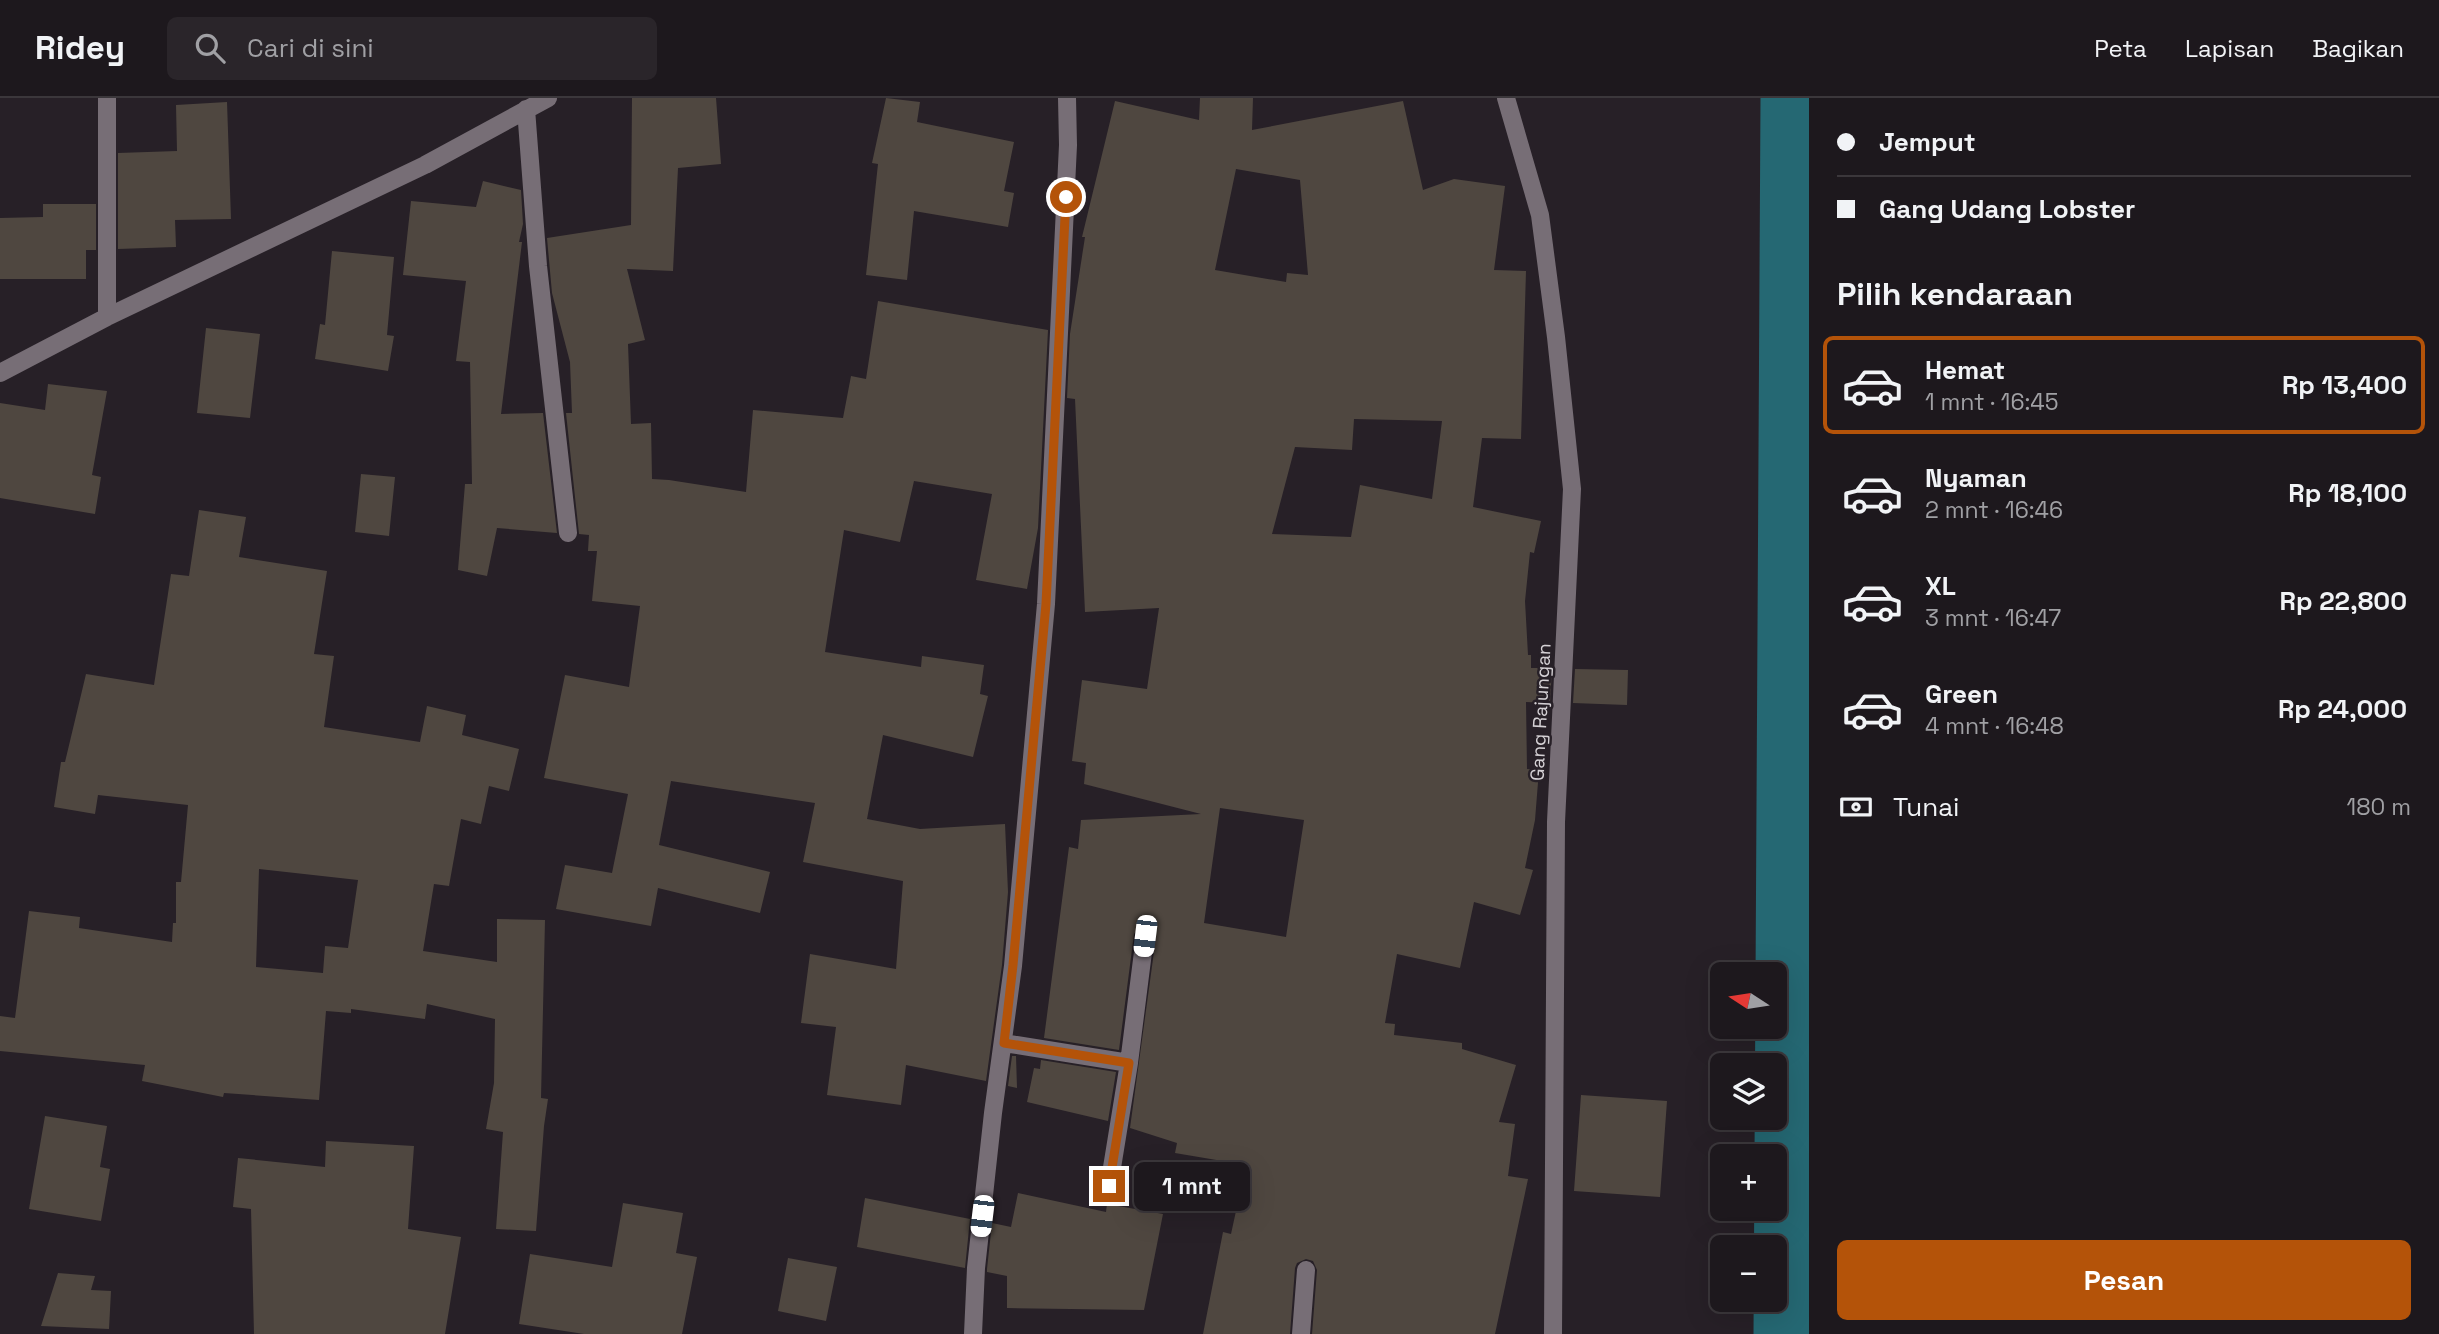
<!DOCTYPE html>
<html lang="id">
<head>
<meta charset="utf-8">
<style>
  :root { --surface:#1d181d; --page:#2a252a; --text:#f1f3f6; --muted:#a0a0a4; --line:#3b373b; --accent:#b45309 }
  body { margin:0; font-family:"Space Grotesk",sans-serif; background:var(--page); color:var(--text); height:100vh; display:flex; flex-direction:column; font-size:26px; white-space:nowrap }
  * { box-sizing:border-box; margin:0 }
  p { font-size:23px; color:var(--muted) }
  .icon { flex:none; width:38px; height:38px; fill:none; stroke:currentColor; stroke-width:2; stroke-linecap:round; stroke-linejoin:round }
  .map { position:relative; flex:1; overflow:hidden }
  .details { display:flex; flex-direction:column; background:var(--surface); width:630px }
  .details>* { flex:none }
  .top-card { display:grid; align-content:center; height:154px; padding:0 28px; background:var(--surface) }
  .needle { width:46px; rotate:282deg }
  .buttons { position:absolute; left:1710px; top:864px; display:grid; gap:14px }
  .buttons a { display:grid; place-items:center; width:77px; height:77px; border-radius:10px; background:var(--surface); box-shadow:0 7px 28px #0002,0 0 0 2px var(--line); font-size:35px }
  .end { position:absolute; width:32px; height:32px; margin:-16px; border:9px solid #b45309; background:#fff; box-shadow:0 0 0 4px #fff }
  .from { border-radius:50% }
  .bubble { position:absolute; height:49px; border-radius:10px; background:var(--surface); box-shadow:0 7px 28px #0002,0 0 0 2px var(--line); font-size:23px; font-weight:700; line-height:49px; text-align:center }
  .car { position:absolute; width:21px; height:42px; margin:-21px -10px; border-radius:9px; box-shadow:0 0 5px 2px #0007; background:linear-gradient(#fff 24%,#345 0 40%,#fff 0 76%,#345 0 86%,#fff 0) }
  .top-card b { display:flex; align-items:center; gap:24px; height:66px; font-size:26px }
  .top-card b+b { border-top:2px solid var(--line) }
  .top-card i { width:18px; height:18px; background:var(--text) }
  ul { padding:0; list-style:none }
  li { display:flex; align-items:center; gap:21px; height:98px; margin:0 14px 10px; padding:0 14px; border:4px solid transparent; border-radius:10px }
  li div { flex:1 }
  li b { display:block; font-size:26px }
  li em { font-style:normal; font-weight:700 }
  li.active { border-color:var(--accent) }
  li>.icon { width:63px; height:63px; stroke-width:1.5 }
  h2 { padding:0 28px; font-size:32px; line-height:84px }
  .pay { display:flex; align-items:center; gap:18px; height:77px; padding:0 28px; font-size:26px }
  .pay p { margin-inline-start:auto }
  .button { display:flex; gap:14px; margin-top:auto; padding:14px 28px }
  .button a { flex:1; height:80px; border-radius:10px; background:var(--accent); color:#fff; font-size:28px; font-weight:700; line-height:80px; text-align:center }
  header { display:flex; align-items:center; gap:42px; box-sizing:border-box; height:98px; padding:0 35px; background:var(--surface); border-bottom:2px solid var(--line) }
  header strong { font-size:33px }
  nav { display:flex; gap:38px; margin-inline-start:auto; font-size:24px }
  .search { width:490px; height:63px; background:var(--page); display:flex; align-items:center; gap:18px; box-sizing:border-box; padding:0 24px; border-radius:10px; color:var(--muted); font-size:26px }
  main { display:flex; flex:1; min-height:0 }
  .map>svg:first-child { display:block }
  .lines { fill:none; stroke-linecap:round; stroke-linejoin:round }
  .river { stroke:#256873; stroke-width:75 }
  .building { fill:#4f4740; fill-rule:evenodd }
  .minor { stroke:#776e76; stroke-width:18 }
  .route { stroke:#b45309; stroke-width:9 }
  .labels { text-anchor:middle; stroke-width:5; stroke-linejoin:round; paint-order:stroke }
  .street-label { font-size:19px; fill:#d5d1d5; stroke:#272027 }
</style>
</head>
<body>
<header>
<strong>Ridey</strong>
<div class="search"><svg class="icon" aria-label="search" viewBox="0 0 24 24"><circle cx="10" cy="10" r="6"/><path d="M15 15l6 6"/></svg>Cari di sini</div>
<nav><a>Peta</a><a>Lapisan</a><a>Bagikan</a></nav>
</header>
<main>
<div class="map">
<svg width="1809" height="1236" viewBox="0 0 1809 1236">
  <rect width="100%" height="100%" fill="#272027"/>
  <g class="lines">
    <!-- river -->
    <path class="river" d="M 1791,1236 L 1798,0"/>
  </g>
  <!-- building -->
  <path class="building" d="M 632,0 L 716,0 L 721,66 L 678,70 L 673,173 L 627,171 L 645,242 L 628,246 L 631,326 L 651,325 L 652,381 L 669,382 L 746,394 L 753,312 L 843,320 L 851,278 L 866,281 L 878,203 L 1048,232 L 1038,430 L 1027,491 L 976,482 L 992,396 L 914,383 L 900,444 L 844,432 L 825,554 L 921,569 L 922,558 L 984,567 L 980,596 L 988,598 L 973,659 L 883,637 L 867,721 L 920,731 L 1005,726 L 1008,794 L 1002,867 L 986,983 L 906,967 L 901,1007 L 827,997 L 836,929 L 801,925 L 810,856 L 896,871 L 903,783 L 803,764 L 815,705 L 671,683 L 659,747 L 770,774 L 760,815 L 658,790 L 651,828 L 556,811 L 565,767 L 612,775 L 628,696 L 544,680 L 565,577 L 629,589 L 640,508 L 592,503 L 597,453 L 588,453 L 589,437 L 579,436 L 566,315 L 572,315 L 570,264 L 552,195 L 547,140 L 631,127 Z
    M 886,0 L 920,4 L 917,24 L 1014,44 L 1004,93 L 1014,95 L 1008,129 L 914,113 L 907,182 L 866,177 L 878,66 L 872,65 Z
    M 1200,0 L 1253,0 L 1252,32 L 1403,3 L 1423,92 L 1454,81 L 1505,88 L 1494,172 L 1526,173 L 1521,341 L 1482,340 L 1473,409 L 1541,423 L 1534,455 L 1530,454 L 1525,503 L 1528,557 L 1531,557 L 1531,570 L 1552,570 L 1550,605 L 1526,604 L 1527,671 L 1539,672 L 1535,722 L 1525,770 L 1533,772 L 1520,817 L 1474,804 L 1460,870 L 1397,856 L 1385,925 L 1395,926 L 1394,937 L 1462,945 L 1462,951 L 1516,967 L 1499,1024 L 1515,1026 L 1508,1078 L 1528,1081 L 1495,1236 L 1312,1236 L 1317,1172 L 1313,1163 L 1306,1161 L 1297,1165 L 1295,1170 L 1290,1236 L 1203,1236 L 1223,1134 L 1231,1136 L 1246,1067 L 1175,1055 L 1177,1045 L 1130,1030 L 1156,839 L 1152,829 L 1141,827 L 1134,836 L 1119,952 L 1044,940 L 1069,749 L 1078,751 L 1081,722 L 1201,716 L 1084,686 L 1086,665 L 1072,663 L 1082,582 L 1147,591 L 1159,510 L 1085,514 L 1075,301 L 1067,300 L 1070,236 L 1085,139 L 1082,139 L 1115,3 L 1199,22 ZM 1236,71 L 1300,82 L 1308,177 L 1287,175 L 1286,184 L 1215,172 ZM 1354,321 L 1442,323 L 1432,401 L 1360,387 L 1351,439 L 1272,436 L 1295,349 L 1352,352 ZM 1220,710 L 1304,722 L 1286,839 L 1204,825 Z
    M 227,4 L 231,121 L 175,122 L 176,149 L 118,151 L 118,55 L 177,53 L 176,7 Z
    M 483,83 L 521,92 L 523,126 L 519,144 L 522,144 L 501,316 L 543,315 L 557,435 L 497,430 L 487,478 L 458,472 L 465,386 L 472,386 L 470,264 L 456,263 L 466,183 L 403,177 L 411,103 L 476,109 Z
    M 43,106 L 96,106 L 96,152 L 86,152 L 86,181 L 0,181 L 0,120 L 43,119 Z
    M 332,153 L 394,159 L 387,237 L 394,238 L 388,273 L 315,261 L 320,226 L 325,227 Z
    M 206,230 L 260,236 L 250,320 L 197,315 Z
    M 48,286 L 107,293 L 92,377 L 101,379 L 95,416 L 0,400 L 0,305 L 45,312 Z
    M 361,376 L 395,379 L 389,438 L 355,434 Z
    M 199,412 L 246,419 L 239,459 L 327,473 L 314,556 L 334,558 L 324,629 L 420,644 L 427,608 L 466,617 L 462,637 L 519,651 L 509,693 L 489,688 L 481,726 L 461,721 L 449,788 L 434,786 L 423,853 L 497,864 L 497,821 L 545,822 L 541,1000 L 548,1001 L 544,1028 L 536,1133 L 496,1131 L 503,1034 L 486,1031 L 494,985 L 495,921 L 427,906 L 425,921 L 351,911 L 351,915 L 326,913 L 319,1002 L 224,995 L 223,999 L 142,983 L 145,967 L 0,953 L 0,918 L 15,920 L 29,813 L 80,819 L 79,830 L 172,844 L 173,825 L 176,825 L 176,784 L 181,784 L 188,707 L 98,697 L 95,716 L 54,709 L 61,664 L 65,664 L 86,576 L 154,587 L 171,476 L 189,478 ZM 259,771 L 358,782 L 348,850 L 325,848 L 323,875 L 256,869 Z
    M 1575,571 L 1628,572 L 1627,607 L 1573,605 Z
    M 1012,958 L 1016,958 L 1017,990 L 1008,988 Z
    M 1041,962 L 1116,974 L 1108,1023 L 1027,1004 L 1034,970 L 1040,971 Z
    M 1581,997 L 1667,1003 L 1660,1099 L 1574,1093 Z
    M 45,1018 L 107,1028 L 100,1069 L 110,1071 L 101,1123 L 29,1111 Z
    M 326,1043 L 414,1048 L 408,1131 L 461,1139 L 445,1236 L 254,1236 L 251,1111 L 233,1109 L 238,1060 L 325,1069 Z
    M 1018,1095 L 1106,1114 L 1107,1106 L 1163,1116 L 1144,1212 L 1007,1210 L 1007,1178 L 987,1174 L 987,1171 L 992,1125 L 1011,1129 Z
    M 865,1100 L 970,1121 L 965,1170 L 857,1149 Z
    M 623,1105 L 683,1115 L 676,1155 L 697,1159 L 682,1236 L 584,1236 L 519,1226 L 530,1156 L 612,1169 Z
    M 788,1160 L 837,1169 L 826,1223 L 778,1213 Z
    M 58,1175 L 95,1178 L 91,1192 L 111,1193 L 109,1231 L 41,1228 Z"/>
  <g class="lines">
    <!-- minor -->
    <path class="minor" d="M 1506,0 L 1540,117 L 1556,239 L 1572,391 L 1556,724 L 1553,1236
      M 526,11 L 538,168 L 568,435
      M 107,219 L 107,0
      M 0,275 L 107,219 L 425,67 L 548,0
      M 1004,945 L 1129,965
      M 1109,1088 L 1129,965 L 1145,838
      M 973,1236 L 976,1170 L 993,1015 L 1013,868 L 1046,506 L 1068,47 L 1067,0
      M 1301,1236 L 1306,1172"/>
  </g>
  <g class="lines">
    <!-- route -->
    <path class="route" d="M 1066,99 L 1046,506 L 1013,867 L 1004,945 L 1129,965 L 1109,1088"/>
  </g>
  <g class="labels">
    <!-- street labels -->
    <g class="street-label">
      <text transform="translate(1540 614) rotate(-87)" y="7">Gang Rajungan</text>
    </g>
  </g>
</svg>
<div class="buttons">
<a><svg class="needle" viewBox="-14 -14 28 28"><path d="M0-13l5 13h-10z" fill="#e53935"/><path d="M0 13l5-13h-10z" fill="#a0a0a4"/></svg></a>
<a><svg class="icon" aria-label="layers" viewBox="0 0 24 24"><path d="M12 4l9 5-9 5-9-5zM3 14l9 5 9-5"/></svg></a>
<a>+</a>
<a>−</a>
</div>
<i class="end from" style="left:1066px;top:99px"></i>
<i class="end" style="left:1109px;top:1088px"></i>
<div class="bubble" style="left:1134px;top:1064px;width:116px">1 mnt</div>
<i class="car" style="left:1145px;top:838px;rotate:187deg"></i>
<i class="car" style="left:982px;top:1118px;rotate:187deg"></i>
</div>
<section class="details">
<div class="top-card">
<b><i class="from"></i>Jemput</b>
<b><i></i>Gang Udang Lobster</b>
</div>
<h2>Pilih kendaraan</h2>
<ul>
<li class="active"><svg class="icon" aria-label="car" viewBox="0 0 24 24"><path d="M5 17H2v-5l4-1 3-4h7l3 4 3 1v5h-3M9 17h6M6 11h13"/><circle cx="7" cy="17" r="2"/><circle cx="17" cy="17" r="2"/></svg><div><b>Hemat</b><p>1 mnt · 16:45</p></div><em>Rp 13,400</em></li>
<li><svg class="icon" aria-label="car" viewBox="0 0 24 24"><path d="M5 17H2v-5l4-1 3-4h7l3 4 3 1v5h-3M9 17h6M6 11h13"/><circle cx="7" cy="17" r="2"/><circle cx="17" cy="17" r="2"/></svg><div><b>Nyaman</b><p>2 mnt · 16:46</p></div><em>Rp 18,100</em></li>
<li><svg class="icon" aria-label="car" viewBox="0 0 24 24"><path d="M5 17H2v-5l4-1 3-4h7l3 4 3 1v5h-3M9 17h6M6 11h13"/><circle cx="7" cy="17" r="2"/><circle cx="17" cy="17" r="2"/></svg><div><b>XL</b><p>3 mnt · 16:47</p></div><em>Rp 22,800</em></li>
<li><svg class="icon" aria-label="car" viewBox="0 0 24 24"><path d="M5 17H2v-5l4-1 3-4h7l3 4 3 1v5h-3M9 17h6M6 11h13"/><circle cx="7" cy="17" r="2"/><circle cx="17" cy="17" r="2"/></svg><div><b>Green</b><p>4 mnt · 16:48</p></div><em>Rp 24,000</em></li>
</ul>
<div class="pay"><svg class="icon" aria-label="cash" viewBox="0 0 24 24"><path d="M3 7h18v10H3z"/><circle cx="12" cy="12" r="2"/></svg>Tunai<p>180 m</p></div>
<div class="button"><a>Pesan</a></div>
</section>
</main>
</body>
</html>
